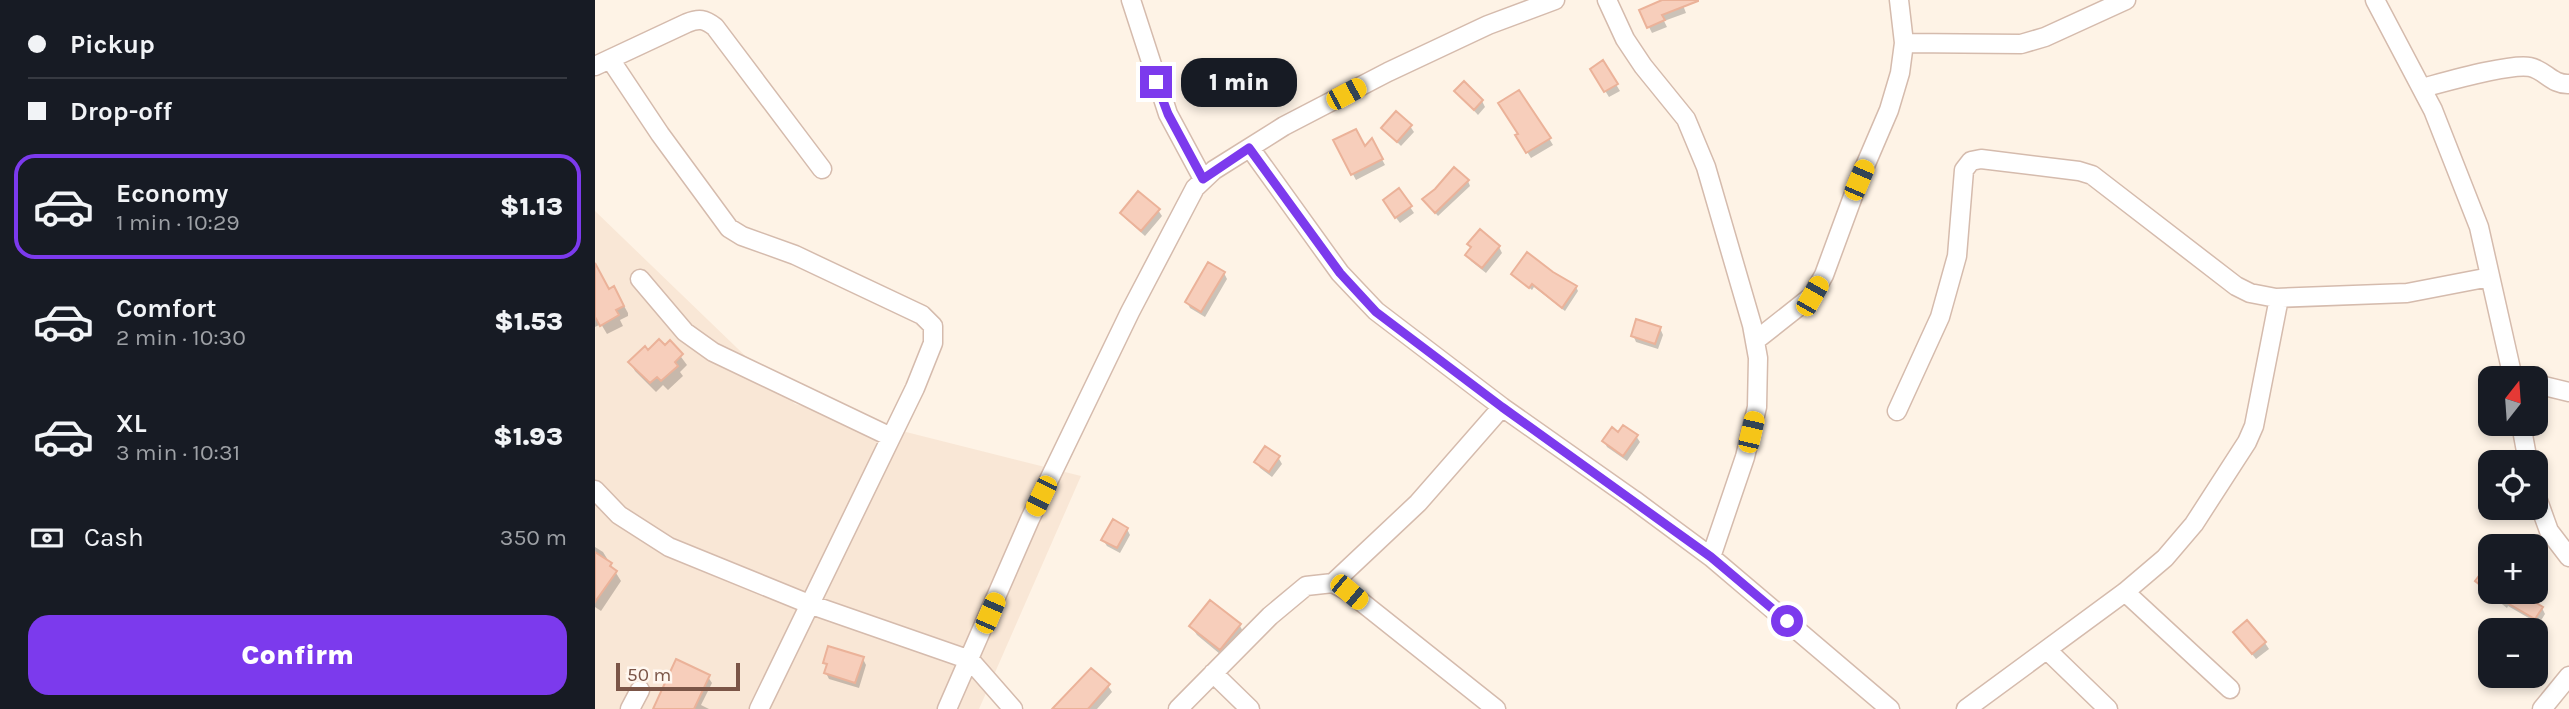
<!DOCTYPE html>
<html lang="en">
<head>
<meta charset="utf-8">
<style>
  :root { --surface:#171b24; --page:#242831; --text:#f1f3f6; --muted:#9ea1a6; --line:#363941; --accent:#7c3aed }
  body { margin:0; font-family:Karla,sans-serif; background:var(--page); color:var(--text); height:100vh; display:flex; flex-direction:column; font-size:26px; white-space:nowrap }
  * { box-sizing:border-box; margin:0 }
  p { font-size:23px; color:var(--muted) }
  .icon { flex:none; width:38px; height:38px; fill:none; stroke:currentColor; stroke-width:2; stroke-linecap:round; stroke-linejoin:round }
  .map { position:relative; flex:1; overflow:hidden }
  .panel { display:flex; flex-direction:column; background:var(--surface); width:595px }
  .panel>* { flex:none }
  .top-card { display:grid; align-content:center; height:154px; padding:0 28px; background:var(--surface) }
  .needle { width:46px; rotate:17deg }
  .fabs { position:absolute; left:1883px; top:366px; display:grid; gap:14px }
  .fabs a { display:grid; place-items:center; width:70px; height:70px; border-radius:14px; background:var(--surface); box-shadow:0 4px 10px #0003; font-size:35px }
  .scale { position:absolute; left:21px; bottom:18px; width:124px; box-sizing:border-box; padding-left:7px; border:4px solid #7b5547; border-top:0; font-size:19px; line-height:24px; white-space:nowrap; color:#7b5547; -webkit-text-stroke:5px #fff7ef; paint-order:stroke }
  .end { position:absolute; width:32px; height:32px; margin:-16px; border:9px solid #7c3aed; background:#fff; box-shadow:0 0 0 4px #fff }
  .from { border-radius:50% }
  .bubble { position:absolute; height:49px; border-radius:21px; background:var(--surface); box-shadow:0 4px 10px #0003; font-size:23px; font-weight:800; line-height:49px; text-align:center }
  .car { position:absolute; width:21px; height:42px; margin:-21px -10px; border-radius:9px; box-shadow:0 0 5px 2px #0007; background:linear-gradient(#f5c518 24%,#345 0 40%,#f5c518 0 76%,#345 0 86%,#f5c518 0) }
  .top-card b { display:flex; align-items:center; gap:24px; height:66px; font-size:26px }
  .top-card b+b { border-top:2px solid var(--line) }
  .top-card i { width:18px; height:18px; background:var(--text) }
  ul { padding:0; list-style:none }
  li { display:flex; align-items:center; gap:21px; height:105px; margin:0 14px 10px; padding:0 14px; border:4px solid transparent; border-radius:21px }
  li div { flex:1 }
  li b { display:block; font-size:26px }
  li em { font-style:normal; font-weight:800 }
  li.selected { border-color:var(--accent) }
  li>.icon { width:63px; height:63px; stroke-width:1.5 }
  .pay { display:flex; align-items:center; gap:18px; height:77px; padding:0 28px; font-size:26px }
  .pay p { margin-inline-start:auto }
  .action { display:flex; gap:14px; margin-top:auto; padding:14px 28px }
  .action a { flex:1; height:80px; border-radius:21px; background:var(--accent); color:#fff; font-size:28px; font-weight:800; line-height:80px; text-align:center }
  main { display:flex; flex:1; min-height:0 }
  .map>svg:first-child { display:block }
  .residential { fill:#f9e7d6 }
  .shadow { fill:#0003 }
  .building { fill:#f7cebb; stroke:#ebb299; stroke-width:2 }
  .lines { fill:none; stroke-linecap:round; stroke-linejoin:round }
  .minor-casing { stroke:#d5bbad; stroke-width:21 }
  .minor { stroke:#fff; stroke-width:18 }
  .route { stroke:#7c3aed; stroke-width:9 }
</style>
</head>
<body>
<main>
<section class="panel">
<div class="top-card">
<b><i class="from"></i>Pickup</b>
<b><i></i>Drop-off</b>
</div>
<ul>
<li class="selected"><svg class="icon" aria-label="car" viewBox="0 0 24 24"><path d="M5 17H2v-5l4-1 3-4h7l3 4 3 1v5h-3M9 17h6M6 11h13"/><circle cx="7" cy="17" r="2"/><circle cx="17" cy="17" r="2"/></svg><div><b>Economy</b><p>1 min · 10:29</p></div><em>$1.13</em></li>
<li><svg class="icon" aria-label="car" viewBox="0 0 24 24"><path d="M5 17H2v-5l4-1 3-4h7l3 4 3 1v5h-3M9 17h6M6 11h13"/><circle cx="7" cy="17" r="2"/><circle cx="17" cy="17" r="2"/></svg><div><b>Comfort</b><p>2 min · 10:30</p></div><em>$1.53</em></li>
<li><svg class="icon" aria-label="car" viewBox="0 0 24 24"><path d="M5 17H2v-5l4-1 3-4h7l3 4 3 1v5h-3M9 17h6M6 11h13"/><circle cx="7" cy="17" r="2"/><circle cx="17" cy="17" r="2"/></svg><div><b>XL</b><p>3 min · 10:31</p></div><em>$1.93</em></li>
</ul>
<div class="pay"><svg class="icon" aria-label="cash" viewBox="0 0 24 24"><path d="M3 7h18v10H3z"/><circle cx="12" cy="12" r="2"/></svg>Cash<p>350 m</p></div>
<div class="action"><a>Confirm</a></div>
</section>
<div class="map">
<svg width="1974" height="709" viewBox="0 0 1974 709">
  <rect width="100%" height="100%" fill="#fef3e6"/>
  <!-- residential -->
  <path class="residential" d="M 0,211 L 200,404 L 486,476 L 384,709 L 0,709 Z"/>
  <!-- shadow -->
  <path class="shadow" d="M 1065,0 L 1086,0 L 1091,13 L 1069,21 L 1072,27 L 1057,33 L 1046,11 L 1066,2 Z
    M 1008,63 L 1025,91 L 1014,97 L 997,70 Z
    M 861,91 L 887,101 L 890,107 L 883,115 Z
    M 944,122 L 958,145 L 936,158 L 922,136 Z
    M 815,126 L 819,132 L 806,146 L 788,128 Z
    M 740,141 L 770,149 L 777,141 L 790,165 L 761,180 Z
    M 873,181 L 875,186 L 843,216 L 829,200 Z
    M 804,191 L 819,213 L 805,223 L 793,207 Z
    M 563,210 L 567,216 L 550,236 L 531,219 L 527,213 Z
    M 904,247 L 907,253 L 891,273 L 876,261 L 872,255 Z
    M 629,273 L 632,279 L 610,317 L 595,308 L 592,302 Z
    M 918,274 L 957,274 L 981,287 L 983,291 L 970,311 L 939,287 L 937,290 Z
    M 0,284 L 13,291 L 19,288 L 33,313 L 33,316 L 25,320 L 28,326 L 12,334 L 6,324 L 0,327 Z
    M 1065,328 L 1068,335 L 1063,349 L 1041,342 L 1038,335 Z
    M 75,342 L 92,365 L 85,372 L 88,376 L 73,390 L 68,385 L 61,392 L 40,371 L 35,362 L 53,352 L 70,347 Z
    M 1023,434 L 1041,436 L 1045,442 L 1032,461 L 1012,447 L 1009,441 Z
    M 683,457 L 687,464 L 677,477 L 665,468 L 661,462 Z
    M 532,529 L 535,535 L 525,553 L 512,546 L 508,540 Z
    M 0,547 L 8,552 L 26,581 L 6,611 L 0,607 Z
    M 1889,573 L 1895,578 L 1895,592 L 1914,592 L 1947,608 L 1950,614 L 1944,624 L 1913,606 L 1912,608 L 1885,587 L 1882,581 Z
    M 616,602 L 645,626 L 650,635 L 631,659 L 602,635 L 596,626 Z
    M 1640,633 L 1670,643 L 1674,649 L 1661,659 Z
    M 268,659 L 271,665 L 264,688 L 234,679 L 231,673 L 232,667 L 230,663 Z
    M 113,677 L 117,683 L 106,705 L 114,709 L 60,709 Z
    M 513,686 L 517,692 L 502,709 L 460,709 Z"/>
  <!-- building -->
  <path class="building" d="M 1067,0 L 1103,0 L 1103,1 L 1067,15 L 1070,20 L 1052,28 L 1044,10 Z
    M 1008,60 L 1023,84 L 1009,92 L 995,69 Z
    M 869,81 L 888,100 L 879,110 L 859,91 Z
    M 924,90 L 956,138 L 931,153 L 920,135 L 923,134 L 903,103 Z
    M 801,111 L 817,125 L 802,142 L 786,128 Z
    M 761,129 L 770,146 L 777,138 L 788,159 L 756,175 L 738,140 Z
    M 859,167 L 874,180 L 840,213 L 827,199 L 840,189 Z
    M 804,188 L 817,206 L 800,218 L 788,200 Z
    M 543,191 L 565,209 L 546,231 L 525,213 Z
    M 885,229 L 905,246 L 887,268 L 870,255 L 876,247 L 872,244 Z
    M 932,252 L 958,272 L 982,286 L 967,308 L 937,284 L 934,288 L 916,274 Z
    M 613,262 L 630,272 L 606,312 L 590,302 Z
    M 0,263 L 14,289 L 19,286 L 29,306 L 21,310 L 24,315 L 5,326 L 0,317 Z
    M 1041,319 L 1066,327 L 1060,344 L 1036,336 Z
    M 64,339 L 70,345 L 75,340 L 88,354 L 80,362 L 83,366 L 66,381 L 62,377 L 55,383 L 33,362 L 50,346 L 53,350 Z
    M 1028,425 L 1043,435 L 1028,456 L 1007,441 L 1017,427 L 1023,432 Z
    M 670,446 L 685,456 L 674,472 L 659,462 Z
    M 518,519 L 533,528 L 522,548 L 506,540 Z
    M 0,552 L 17,563 L 15,566 L 22,571 L 0,602 Z
    M 1895,561 L 1895,592 L 1923,592 L 1948,607 L 1940,619 L 1895,593 L 1880,581 Z
    M 615,600 L 646,624 L 625,650 L 594,626 Z
    M 1652,620 L 1671,642 L 1657,654 L 1638,632 Z
    M 233,646 L 269,657 L 260,683 L 229,673 L 232,664 L 228,663 Z
    M 81,659 L 115,675 L 99,709 L 58,709 Z
    M 496,668 L 515,684 L 493,709 L 457,709 Z"/>
  <g class="lines">
    <!-- minor casing -->
    <g class="minor-casing">
      <path id="minor" d="M 536,0 L 573,114 L 608,179
        M 1012,0 L 1030,39 L 1048,66 L 1091,119 L 1111,167 L 1157,325 L 1163,358 L 1162,407 L 1150,457 L 1116,557
        M 1780,0 L 1838,110 L 1884,227 L 1918,378
        M 1309,43 L 1426,44 L 1450,37 L 1531,0
        M 15,59 L 65,134 L 134,228 L 147,236 L 200,255 L 327,315 L 338,326 L 338,343 L 320,388 L 164,709
        M 0,66 L 92,23 C 104,18 110,19 120,27 L 227,169
        M 1827,88 C 1850,82 1915,63 1935,67 C 1950,70 1957,85 1974,84
        M 655,148 L 745,273 L 781,311 L 907,407 L 1039,500 L 1116,557 L 1295,709
        M 45,279 L 90,332 L 118,352 L 296,437
        M 1160,341 L 1217,296 L 1229,275 L 1264,180 L 1294,110 L 1305,73 L 1309,43 L 1304,0
        M 1941,384 L 1974,392
        M 1302,411 L 1345,317 L 1362,256 L 1369,170 L 1376,161 L 1386,159 L 1484,171 L 1497,175 L 1641,286 L 1655,293 L 1681,298 L 1812,293 L 1895,277
        M 1926,424 L 1933,462
        M 0,490 L 24,515 L 74,547 L 214,604 L 375,660 L 418,709
        M 1941,495 L 1954,531 L 1974,557
        M 738,583 L 823,503 L 907,407
        M 1530,592 L 1635,689
        M 1452,650 L 1513,709
        M 618,673 L 655,709
        M 35,709 L 45,690
        M 352,709 L 435,519 L 535,312 L 600,188 L 619,170 L 689,126 L 793,72 L 893,25 L 960,0
        M 583,709 L 675,616 L 711,586 L 738,583 L 754,592 L 901,709
        M 1371,709 L 1530,592 L 1570,558 L 1599,524 L 1652,442 L 1659,426 L 1684,298
        M 1947,709 L 1974,676"/>
    </g>
    <!-- minor -->
    <use href="#minor" class="minor"/>
  </g>
  <g class="lines">
    <!-- route -->
    <path class="route" d="M 561,82 L 573,114 L 608,179 L 654,148 L 745,273 L 781,312 L 907,407 L 1116,557 L 1192,621"/>
  </g>
</svg>
<div class="fabs">
<a><svg class="needle" viewBox="-14 -14 28 28"><path d="M0-13l5 13h-10z" fill="#e53935"/><path d="M0 13l5-13h-10z" fill="#9ea1a6"/></svg></a>
<a><svg class="icon" aria-label="locate" viewBox="0 0 24 24"><circle cx="12" cy="12" r="6"/><path d="M12 2v4M12 18v4M2 12h4M18 12h4"/></svg></a>
<a>+</a>
<a>−</a>
</div>
<div class="scale">50 m</div>
<i class="end from" style="left:1192px;top:621px"></i>
<i class="end" style="left:561px;top:82px"></i>
<div class="bubble" style="left:586px;top:58px;width:116px">1 min</div>
<i class="car" style="left:751px;top:94px;rotate:62deg"></i>
<i class="car" style="left:1264px;top:180px;rotate:23deg"></i>
<i class="car" style="left:1217px;top:296px;rotate:30deg"></i>
<i class="car" style="left:1156px;top:432px;rotate:13deg"></i>
<i class="car" style="left:446px;top:496px;rotate:206deg"></i>
<i class="car" style="left:754px;top:592px;rotate:130deg"></i>
<i class="car" style="left:395px;top:613px;rotate:23deg"></i>
</div>
</main>
</body>
</html>
